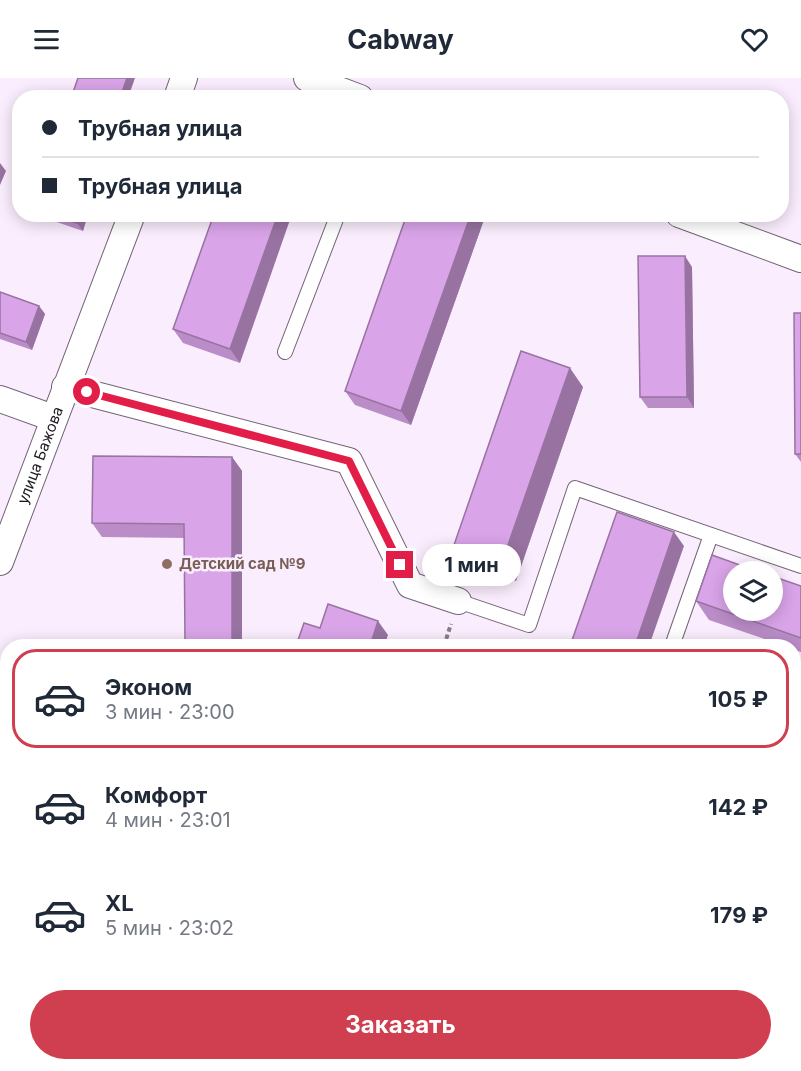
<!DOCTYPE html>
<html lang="ru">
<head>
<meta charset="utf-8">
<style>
  :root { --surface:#fff; --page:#f6f6f7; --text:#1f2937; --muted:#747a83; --line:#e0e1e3; --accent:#cf3f50 }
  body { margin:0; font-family:Inter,sans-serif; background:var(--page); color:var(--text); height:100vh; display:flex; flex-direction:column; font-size:22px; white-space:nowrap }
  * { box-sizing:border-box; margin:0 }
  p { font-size:20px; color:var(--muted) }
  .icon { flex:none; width:33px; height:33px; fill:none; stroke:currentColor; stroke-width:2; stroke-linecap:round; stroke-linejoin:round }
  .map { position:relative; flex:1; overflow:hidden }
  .panel { position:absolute; left:0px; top:561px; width:801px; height:432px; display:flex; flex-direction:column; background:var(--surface); border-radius:24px 24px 0 0; box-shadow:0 3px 15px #0003 }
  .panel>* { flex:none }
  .hud { position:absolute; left:12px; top:12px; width:777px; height:132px; border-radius:24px; box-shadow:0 3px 15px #0003; display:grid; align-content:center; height:132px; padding:0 30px; background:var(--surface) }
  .fabs { position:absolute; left:723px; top:483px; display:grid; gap:12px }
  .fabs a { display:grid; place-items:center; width:60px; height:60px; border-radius:50%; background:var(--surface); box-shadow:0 3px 15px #0003; font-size:30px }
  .end { position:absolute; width:27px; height:27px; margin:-14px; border:8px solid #e11d48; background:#fff; box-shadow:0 0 0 3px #fff }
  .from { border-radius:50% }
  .bubble { position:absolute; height:42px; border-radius:21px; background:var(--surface); box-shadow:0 3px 15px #0003; font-size:20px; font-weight:700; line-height:42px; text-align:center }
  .hud b { display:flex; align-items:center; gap:21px; height:57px; font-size:22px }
  .hud b+b { border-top:2px solid var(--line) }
  .hud i { width:15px; height:15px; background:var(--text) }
  ul { padding:10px 0 0; list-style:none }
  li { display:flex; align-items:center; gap:18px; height:99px; margin:0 12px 9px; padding:0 18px; border:3px solid transparent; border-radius:24px }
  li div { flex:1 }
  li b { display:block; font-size:22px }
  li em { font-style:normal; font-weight:700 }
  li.active { border-color:var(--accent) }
  li>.icon { width:54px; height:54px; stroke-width:1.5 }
  .cta { display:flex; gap:12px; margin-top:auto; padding:12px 30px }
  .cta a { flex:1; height:69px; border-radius:36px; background:var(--accent); color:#fff; font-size:24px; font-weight:700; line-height:69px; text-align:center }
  header { display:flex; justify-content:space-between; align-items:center; height:78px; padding:0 30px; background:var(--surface); font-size:27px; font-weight:700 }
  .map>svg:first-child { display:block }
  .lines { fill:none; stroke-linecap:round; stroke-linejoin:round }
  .service-casing { stroke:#726475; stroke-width:16 }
  .minor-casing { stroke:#726475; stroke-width:28 }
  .path { stroke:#877d89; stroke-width:4; stroke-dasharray:4.5 3; stroke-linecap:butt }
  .service { stroke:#fff; stroke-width:14 }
  .minor { stroke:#fff; stroke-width:26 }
  .wall { fill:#bb8dc8 }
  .shaded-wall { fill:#9873a2 }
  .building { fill:#d9a4e8; stroke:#9873a2; stroke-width:1.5 }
  .route { stroke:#e11d48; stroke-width:8 }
  .education-dot { fill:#8d6e63; stroke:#faedfd; stroke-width:2 }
  .labels { text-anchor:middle; stroke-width:5; stroke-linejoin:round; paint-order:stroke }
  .street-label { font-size:15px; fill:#1e181f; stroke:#faedfd }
  .education-label { font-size:15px; font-weight:bold; fill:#785e54; stroke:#faedfd; text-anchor:start }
</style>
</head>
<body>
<header><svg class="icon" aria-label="menu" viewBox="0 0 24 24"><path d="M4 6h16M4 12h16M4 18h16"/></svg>Cabway<svg class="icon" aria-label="heart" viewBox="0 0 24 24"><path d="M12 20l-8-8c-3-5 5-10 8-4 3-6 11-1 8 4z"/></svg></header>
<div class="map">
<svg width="801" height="993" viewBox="0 0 801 993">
  <rect width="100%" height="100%" fill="#faedfd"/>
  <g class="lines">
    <!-- service casing -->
    <g class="service-casing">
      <path id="service" d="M 285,274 L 338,136
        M 458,523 L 529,547 L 575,410 L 801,488
        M 672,568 L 711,457
        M 794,672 L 801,674
        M 794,858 L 801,861
        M 0,911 L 8,892
        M 197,986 L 197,993"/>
    </g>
    <!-- minor casing -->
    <g class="minor-casing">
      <g id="minor">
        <path d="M 307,0 L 360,20"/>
        <path d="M 177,20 L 184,0"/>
        <path d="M 679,136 L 801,181"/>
        <path d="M 65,309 L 349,383 L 410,507 L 458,523"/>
        <path d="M 0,321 L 53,340"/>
        <path id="s1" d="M 0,484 L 132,136"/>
      </g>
    </g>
    <!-- path -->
    <path class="path" d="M 444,568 L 451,546
      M 0,764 L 8,766
      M 417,986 L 420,993
      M 586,986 L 601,993
      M 93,993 L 93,986
      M 235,993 L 241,986"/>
    <!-- service -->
    <use href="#service" class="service"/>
    <!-- minor -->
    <use href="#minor" class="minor"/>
  </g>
  <!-- wall -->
  <path class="wall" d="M 38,136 L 88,136 L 83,153 L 39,138 Z
    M 214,136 L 240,285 L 183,265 L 173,251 Z
    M 407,136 L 486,136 L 411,347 L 355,327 L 345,313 Z
    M 692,189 L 694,330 L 648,330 L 640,319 Z
    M 0,214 L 39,228 L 45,236 L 32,272 L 0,261 Z
    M 801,235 L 801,384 L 795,376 Z
    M 583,309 L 516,503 L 467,486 L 454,467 Z
    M 232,379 L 242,393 L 242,568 L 189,568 L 185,564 L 185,460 L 102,459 L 92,445 Z
    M 801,508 L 801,574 L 794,572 L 794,568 L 785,568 L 709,542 L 696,523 Z
    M 794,685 L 801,688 L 801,754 L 794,751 Z
    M 0,768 L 8,771 L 8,856 L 0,853 Z
    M 794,874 L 801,876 L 801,936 L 794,933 Z"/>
  <!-- shaded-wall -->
  <path class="shaded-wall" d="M 127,0 L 135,0 L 128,20 L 120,20 Z
    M 0,85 L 6,93 L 0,107 Z
    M 80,136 L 88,136 L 83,153 L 77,145 Z
    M 278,136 L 292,136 L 240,285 L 230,271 Z
    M 471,136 L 486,136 L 411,347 L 401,333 Z
    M 685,178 L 692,189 L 694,330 L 687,319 Z
    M 39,228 L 45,236 L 32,272 L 26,264 Z
    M 570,290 L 583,309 L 516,503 L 502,484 Z
    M 232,379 L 242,393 L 242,568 L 236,568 L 232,563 Z
    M 674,454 L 684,468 L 649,568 L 635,568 Z
    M 378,543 L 388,557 L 384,568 L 370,568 Z
    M 150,986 L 163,986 L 163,993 L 150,993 Z
    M 374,986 L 384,986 L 384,993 L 374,993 Z
    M 572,986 L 582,986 L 586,990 L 586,993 L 572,993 Z"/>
  <!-- building -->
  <path class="building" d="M 78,0 L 127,0 L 120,20 L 71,20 Z
    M 51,136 L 80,136 L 77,145 Z
    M 214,136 L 278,136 L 230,271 L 173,251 Z
    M 407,136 L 471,136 L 401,333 L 345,313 Z
    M 638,178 L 685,178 L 687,319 L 640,319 Z
    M 0,214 L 39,228 L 26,264 L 0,255 Z
    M 794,235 L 801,235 L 801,376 L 795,376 Z
    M 521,273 L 570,290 L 502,484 L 454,467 Z
    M 93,378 L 232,379 L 232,563 L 185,564 L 184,446 L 92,445 Z
    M 617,434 L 674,454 L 635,568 L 570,568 Z
    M 712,477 L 759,494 L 734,494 L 734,532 L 772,532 L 772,498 L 801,508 L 801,560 L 696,523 Z
    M 328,526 L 378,543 L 370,568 L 296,568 L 304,545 L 320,550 Z
    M 794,685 L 801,688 L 801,740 L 794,737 Z
    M 0,768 L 8,771 L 8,844 L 0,842 Z
    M 794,874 L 801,876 L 801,922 L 794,919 Z
    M 99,986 L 150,986 L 150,993 L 99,993 Z
    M 323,986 L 374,986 L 374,993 L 323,993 Z
    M 522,986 L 572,986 L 572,993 L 522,993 Z"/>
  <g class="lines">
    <!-- route -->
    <path class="route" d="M 87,314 L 349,383 L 400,487"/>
  </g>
  <!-- markers -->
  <circle class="education-dot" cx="167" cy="486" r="6"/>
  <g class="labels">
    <!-- street labels -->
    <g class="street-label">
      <text dy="5" stroke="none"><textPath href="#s1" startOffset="114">улица Бажова</textPath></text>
    </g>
    <!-- education labels -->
    <g class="education-label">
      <text x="179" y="491">Детский сад №9</text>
    </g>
  </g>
</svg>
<div class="fabs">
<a><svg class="icon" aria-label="layers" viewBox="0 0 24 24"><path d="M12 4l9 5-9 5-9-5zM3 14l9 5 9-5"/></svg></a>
</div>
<i class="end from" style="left:87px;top:314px"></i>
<i class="end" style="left:400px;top:487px"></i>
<div class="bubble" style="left:422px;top:466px;width:99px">1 мин</div>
<div class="hud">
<b><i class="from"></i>Трубная улица</b>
<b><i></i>Трубная улица</b>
</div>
<section class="panel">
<ul>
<li class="active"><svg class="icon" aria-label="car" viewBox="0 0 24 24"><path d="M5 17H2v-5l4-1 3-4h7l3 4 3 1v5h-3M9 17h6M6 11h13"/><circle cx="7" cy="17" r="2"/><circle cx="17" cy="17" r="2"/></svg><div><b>Эконом</b><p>3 мин · 23:00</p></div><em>105 ₽</em></li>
<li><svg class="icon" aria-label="car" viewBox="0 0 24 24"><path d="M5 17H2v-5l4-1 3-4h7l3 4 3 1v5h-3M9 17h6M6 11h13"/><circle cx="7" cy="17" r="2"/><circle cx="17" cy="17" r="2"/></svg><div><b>Комфорт</b><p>4 мин · 23:01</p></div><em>142 ₽</em></li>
<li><svg class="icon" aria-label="car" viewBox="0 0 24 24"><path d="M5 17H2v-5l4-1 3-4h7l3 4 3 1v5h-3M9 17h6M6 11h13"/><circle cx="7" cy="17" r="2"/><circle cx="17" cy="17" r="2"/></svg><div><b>XL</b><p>5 мин · 23:02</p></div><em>179 ₽</em></li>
</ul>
<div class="cta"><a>Заказать</a></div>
</section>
</div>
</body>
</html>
